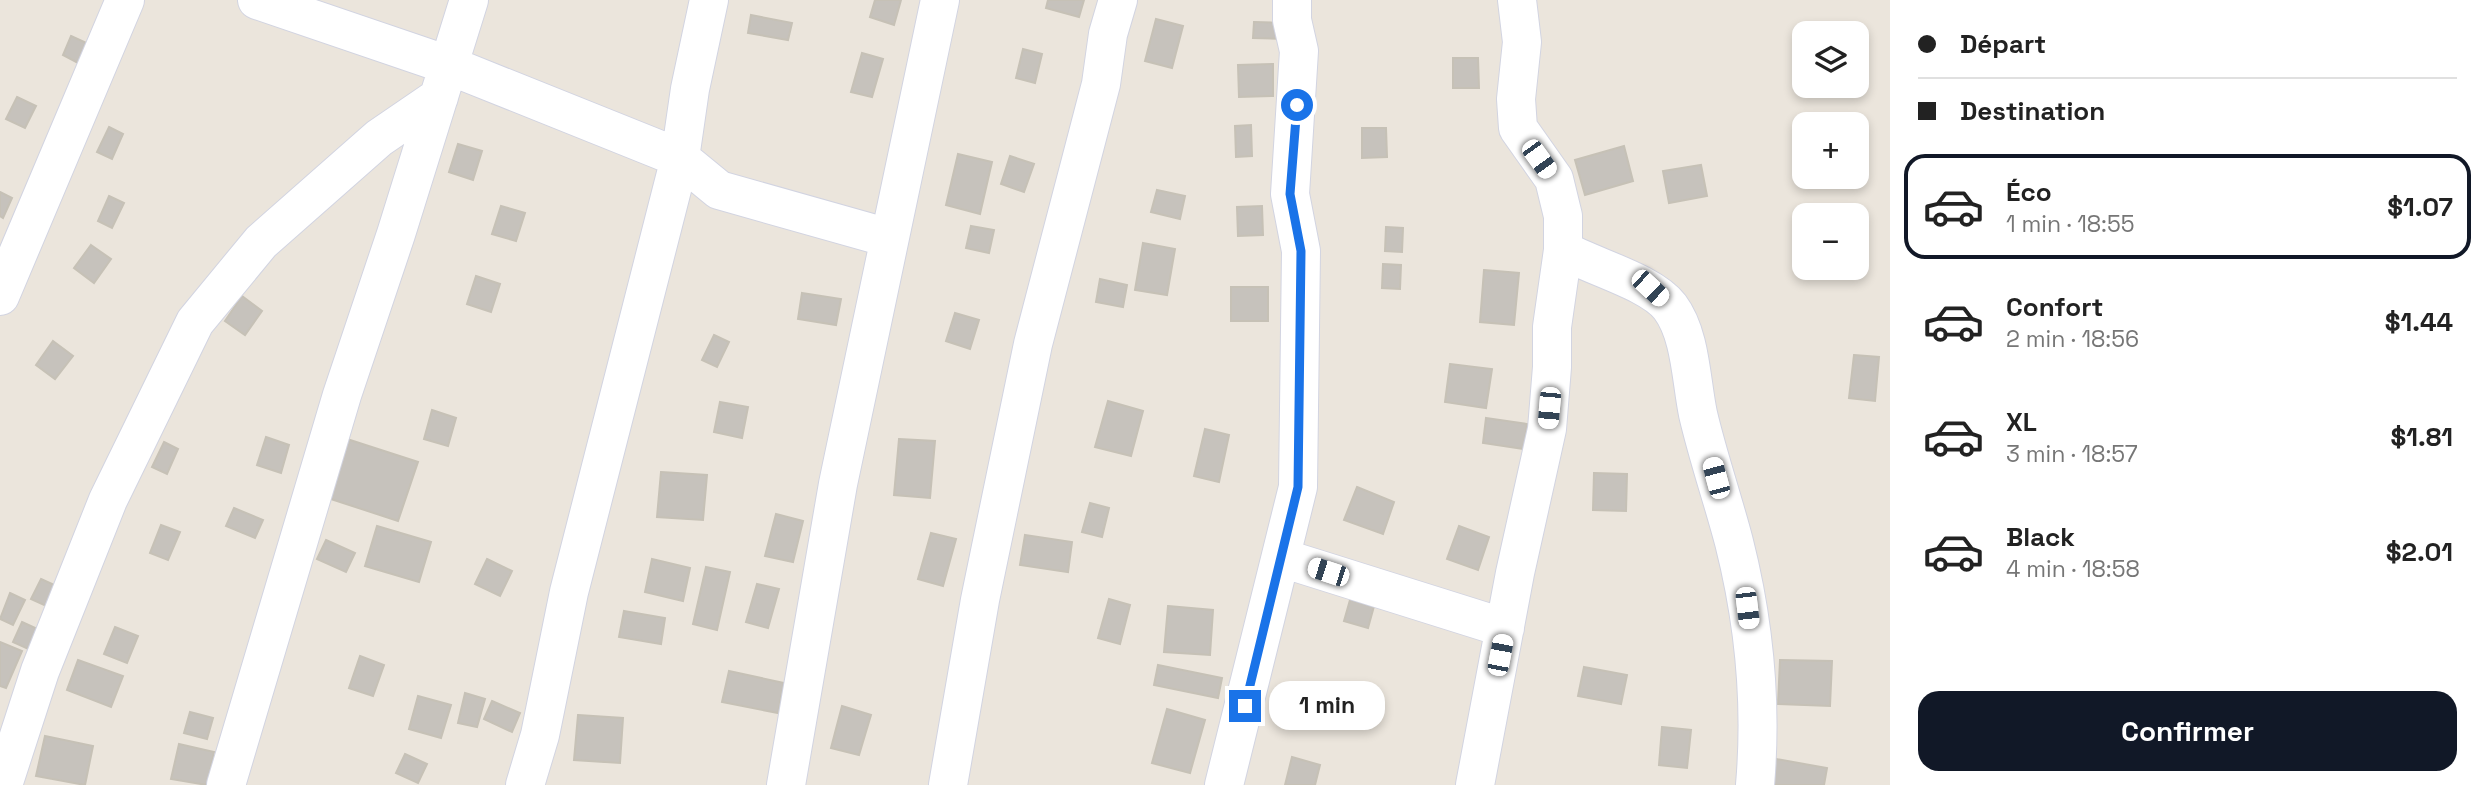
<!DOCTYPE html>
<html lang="fr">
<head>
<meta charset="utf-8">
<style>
  :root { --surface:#fff; --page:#f2f2f2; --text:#222; --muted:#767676; --line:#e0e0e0; --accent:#111827 }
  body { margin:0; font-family:"Space Grotesk",sans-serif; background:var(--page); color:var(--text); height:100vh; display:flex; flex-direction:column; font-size:26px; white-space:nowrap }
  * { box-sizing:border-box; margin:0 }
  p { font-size:23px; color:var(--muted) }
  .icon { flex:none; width:38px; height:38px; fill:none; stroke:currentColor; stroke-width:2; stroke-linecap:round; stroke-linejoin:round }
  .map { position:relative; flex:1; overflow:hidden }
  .sheet { display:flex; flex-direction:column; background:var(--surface); width:595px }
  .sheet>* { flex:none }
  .guide { display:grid; align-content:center; height:154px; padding:0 28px; background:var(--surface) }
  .controls { position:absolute; left:1792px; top:21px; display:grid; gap:14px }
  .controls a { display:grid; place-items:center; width:77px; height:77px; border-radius:14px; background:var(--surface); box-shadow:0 4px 10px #0003; font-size:35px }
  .end { position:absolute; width:32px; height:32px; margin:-16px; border:9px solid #1a73e8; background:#fff; box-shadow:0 0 0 4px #fff }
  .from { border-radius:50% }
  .bubble { position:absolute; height:49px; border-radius:21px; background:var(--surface); box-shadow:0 4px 10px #0003; font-size:23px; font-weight:600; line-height:49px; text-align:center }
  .car { position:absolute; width:21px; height:42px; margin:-21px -10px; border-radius:9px; box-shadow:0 0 5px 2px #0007; background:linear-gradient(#fff 24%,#345 0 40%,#fff 0 76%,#345 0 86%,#fff 0) }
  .guide b { display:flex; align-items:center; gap:24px; height:66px; font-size:26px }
  .guide b+b { border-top:2px solid var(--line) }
  .guide i { width:18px; height:18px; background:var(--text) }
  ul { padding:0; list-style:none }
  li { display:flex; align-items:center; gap:21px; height:105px; margin:0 14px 10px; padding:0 14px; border:4px solid transparent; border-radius:21px }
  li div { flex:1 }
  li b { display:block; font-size:26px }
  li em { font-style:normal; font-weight:600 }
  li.on { border-color:var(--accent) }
  li>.icon { width:63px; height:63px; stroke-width:1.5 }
  .cta { display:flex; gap:14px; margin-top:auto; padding:14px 28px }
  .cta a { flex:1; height:80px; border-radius:21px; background:var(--accent); color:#fff; font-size:28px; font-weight:600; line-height:80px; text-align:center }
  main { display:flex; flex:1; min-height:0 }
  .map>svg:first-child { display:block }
  .building { fill:#c6c2bc; stroke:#c6c1b6; stroke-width:2 }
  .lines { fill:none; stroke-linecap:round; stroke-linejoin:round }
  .minor-casing { stroke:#d2d4e1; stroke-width:40 }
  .minor { stroke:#fff; stroke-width:38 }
  .route { stroke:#1a73e8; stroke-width:9 }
</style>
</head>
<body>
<main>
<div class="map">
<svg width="1890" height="785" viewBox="0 0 1890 785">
  <rect width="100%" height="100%" fill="#ebe5dc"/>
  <!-- building -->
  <path class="building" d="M 875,0 L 901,0 L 894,25 L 870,17 Z
    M 1048,0 L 1084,0 L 1079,17 L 1046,8 Z
    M 751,15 L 792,23 L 788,40 L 748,33 Z
    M 1156,19 L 1183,26 L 1172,68 L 1145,61 Z
    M 1254,22 L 1285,23 L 1285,39 L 1253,38 Z
    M 71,36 L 93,46 L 84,66 L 63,55 Z
    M 1023,49 L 1042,54 L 1035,83 L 1016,78 Z
    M 862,53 L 883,59 L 872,97 L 851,92 Z
    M 1453,58 L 1478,58 L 1479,88 L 1453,88 Z
    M 1273,64 L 1273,96 L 1239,97 L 1238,65 Z
    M 17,97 L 36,106 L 25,128 L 6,119 Z
    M 1251,125 L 1252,156 L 1236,157 L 1235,126 Z
    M 109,127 L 123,134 L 112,159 L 97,152 Z
    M 1362,128 L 1386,128 L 1387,157 L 1362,158 Z
    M 458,144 L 482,151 L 473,180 L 449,172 Z
    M 1624,146 L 1633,181 L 1585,195 L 1575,160 Z
    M 958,154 L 992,162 L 980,214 L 946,205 Z
    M 1010,156 L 1034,164 L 1024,192 L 1001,184 Z
    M 1701,165 L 1707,196 L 1669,203 L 1663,171 Z
    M 1157,190 L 1185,196 L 1180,219 L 1151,212 Z
    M 0,192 L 12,198 L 3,218 L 0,216 Z
    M 109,196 L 124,203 L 112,228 L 98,221 Z
    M 501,206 L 525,213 L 516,241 L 492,234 Z
    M 1262,206 L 1263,235 L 1238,236 L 1237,207 Z
    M 971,226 L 994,230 L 989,253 L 966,248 Z
    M 1386,227 L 1403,228 L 1402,252 L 1385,251 Z
    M 1143,243 L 1175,249 L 1167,295 L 1135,290 Z
    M 91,245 L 111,259 L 94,283 L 74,268 Z
    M 1383,264 L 1401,265 L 1400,289 L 1382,288 Z
    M 1484,270 L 1519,273 L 1514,325 L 1480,322 Z
    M 476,276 L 500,284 L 491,312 L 467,304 Z
    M 1100,279 L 1127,285 L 1123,307 L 1096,302 Z
    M 1231,287 L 1268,287 L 1268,321 L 1231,321 Z
    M 802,293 L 841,299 L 836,325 L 798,319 Z
    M 242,296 L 262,311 L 245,335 L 225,321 Z
    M 955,313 L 979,320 L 970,349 L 946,341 Z
    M 714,335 L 729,342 L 717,367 L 702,360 Z
    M 53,341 L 73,356 L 55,379 L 36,365 Z
    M 1854,355 L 1879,357 L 1875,401 L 1849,398 Z
    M 1450,364 L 1492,369 L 1486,408 L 1445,402 Z
    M 1108,401 L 1143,411 L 1131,456 L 1095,447 Z
    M 720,402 L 748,407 L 742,438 L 714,432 Z
    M 432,410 L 456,418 L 448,446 L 424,439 Z
    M 1486,418 L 1527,424 L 1524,449 L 1483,443 Z
    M 1205,429 L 1229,435 L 1219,482 L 1194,476 Z
    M 266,437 L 289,445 L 281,473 L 257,465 Z
    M 347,439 L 418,462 L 398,521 L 328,498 Z
    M 899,439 L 935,441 L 930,498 L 894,495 Z
    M 164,442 L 178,449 L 167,474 L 152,467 Z
    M 661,472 L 707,475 L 703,520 L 657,517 Z
    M 1594,473 L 1627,474 L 1626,511 L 1593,510 Z
    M 1357,487 L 1394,502 L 1383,534 L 1344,520 Z
    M 1090,503 L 1109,508 L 1102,537 L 1082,532 Z
    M 234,508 L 263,520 L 255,538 L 226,526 Z
    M 776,514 L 803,521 L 793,562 L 765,556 Z
    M 161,525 L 180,532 L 168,560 L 150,553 Z
    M 377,526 L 431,542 L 419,582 L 365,566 Z
    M 1459,526 L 1489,537 L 1478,570 L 1447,559 Z
    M 931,533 L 956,539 L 943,586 L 918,579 Z
    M 1025,535 L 1072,542 L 1068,572 L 1020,565 Z
    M 326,540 L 355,553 L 346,572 L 317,559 Z
    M 487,559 L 512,571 L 500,596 L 475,584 Z
    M 652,559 L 690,568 L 683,601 L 645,592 Z
    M 706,567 L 730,572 L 717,630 L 693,624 Z
    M 41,579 L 63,589 L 53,609 L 31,599 Z
    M 757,584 L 779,589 L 768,628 L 746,622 Z
    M 10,593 L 25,600 L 13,625 L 0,619 Z
    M 1352,593 L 1376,599 L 1368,628 L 1344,621 Z
    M 1109,599 L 1130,605 L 1120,644 L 1098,638 Z
    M 1168,606 L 1213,610 L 1210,655 L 1164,652 Z
    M 624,611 L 665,618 L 661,644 L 619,637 Z
    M 22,622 L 44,632 L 35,652 L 13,642 Z
    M 115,627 L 138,636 L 127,663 L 104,654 Z
    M 0,642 L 22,651 L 6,688 L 0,686 Z
    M 360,656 L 384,665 L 373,696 L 349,688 Z
    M 78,660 L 123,676 L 111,707 L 67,690 Z
    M 1780,660 L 1832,661 L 1830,706 L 1778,704 Z
    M 1158,665 L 1222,678 L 1218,698 L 1154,685 Z
    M 1584,667 L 1627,675 L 1621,704 L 1578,696 Z
    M 729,671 L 784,683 L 778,713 L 722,702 Z
    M 465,693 L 485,699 L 477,727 L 458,723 Z
    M 418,696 L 451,705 L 441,738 L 409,729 Z
    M 492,701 L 520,713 L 512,732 L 484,719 Z
    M 842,706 L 871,715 L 859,755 L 831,748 Z
    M 1167,709 L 1205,720 L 1190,773 L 1152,763 Z
    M 190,712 L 213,718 L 207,739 L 184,733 Z
    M 578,715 L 623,718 L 620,763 L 574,760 Z
    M 1662,727 L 1691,730 L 1687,768 L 1659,765 Z
    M 45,736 L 93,746 L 85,785 L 36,776 Z
    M 179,744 L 214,752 L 207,785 L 171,779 Z
    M 405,754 L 427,764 L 418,783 L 396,773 Z
    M 1292,757 L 1320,765 L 1315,785 L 1285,785 Z
    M 1776,759 L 1827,768 L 1824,785 L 1771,785 Z"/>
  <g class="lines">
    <!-- minor casing -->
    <g class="minor-casing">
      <path id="minor" d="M 257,0 L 448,65 L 680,158 L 719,190 L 889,238
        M 1563,250 C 1593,267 1651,282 1670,307 C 1691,335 1691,381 1698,414 C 1708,457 1723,500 1734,542 C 1754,621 1762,704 1755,785
        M 0,296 L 125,0
        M 1282,558 L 1505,628
        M 3,785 L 40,671 L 108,500 L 195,322 L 261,242 L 379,138 L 439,97
        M 226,785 L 342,395 L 396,234 L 469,0
        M 525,785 L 540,735 L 569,592 L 680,158 L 690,89 L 709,0
        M 786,785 L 838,484 L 940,0
        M 948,785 L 980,600 L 1033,344 L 1101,84 L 1108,34 L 1118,0
        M 1224,785 L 1298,487 L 1301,251 L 1290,194 L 1299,51 L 1292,20 L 1292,0
        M 1475,785 L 1515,573 L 1547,429 L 1552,367 L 1552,327 L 1563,250 L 1563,216 L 1554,179 L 1518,128 L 1516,99 L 1522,42 L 1517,0"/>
    </g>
    <!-- minor -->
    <use href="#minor" class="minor"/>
  </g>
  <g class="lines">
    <!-- route -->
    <path class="route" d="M 1245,706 L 1298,487 L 1301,251 L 1290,194 L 1297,105"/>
  </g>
</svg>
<div class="controls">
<a><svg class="icon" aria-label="layers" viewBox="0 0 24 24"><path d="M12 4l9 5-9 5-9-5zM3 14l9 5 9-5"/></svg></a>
<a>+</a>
<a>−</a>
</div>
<i class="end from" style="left:1297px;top:105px"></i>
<i class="end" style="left:1245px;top:706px"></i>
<div class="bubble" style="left:1269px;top:681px;width:116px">1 min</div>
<i class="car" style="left:1539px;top:159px;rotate:144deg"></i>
<i class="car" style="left:1650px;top:288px;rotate:133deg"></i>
<i class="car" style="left:1549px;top:408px;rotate:185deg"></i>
<i class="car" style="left:1716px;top:478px;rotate:345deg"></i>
<i class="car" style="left:1328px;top:572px;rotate:288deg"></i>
<i class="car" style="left:1747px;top:608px;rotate:173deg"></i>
<i class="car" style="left:1500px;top:655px;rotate:11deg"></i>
</div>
<section class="sheet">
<div class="guide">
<b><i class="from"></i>Départ</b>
<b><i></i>Destination</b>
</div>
<ul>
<li class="on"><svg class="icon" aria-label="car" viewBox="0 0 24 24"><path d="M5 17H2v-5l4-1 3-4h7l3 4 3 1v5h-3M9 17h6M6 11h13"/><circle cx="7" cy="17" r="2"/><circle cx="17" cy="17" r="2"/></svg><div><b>Éco</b><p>1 min · 18:55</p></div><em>$1.07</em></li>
<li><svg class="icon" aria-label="car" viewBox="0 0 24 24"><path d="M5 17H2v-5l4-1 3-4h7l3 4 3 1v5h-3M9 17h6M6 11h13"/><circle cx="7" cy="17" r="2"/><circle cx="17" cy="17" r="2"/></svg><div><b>Confort</b><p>2 min · 18:56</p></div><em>$1.44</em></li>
<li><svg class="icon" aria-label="car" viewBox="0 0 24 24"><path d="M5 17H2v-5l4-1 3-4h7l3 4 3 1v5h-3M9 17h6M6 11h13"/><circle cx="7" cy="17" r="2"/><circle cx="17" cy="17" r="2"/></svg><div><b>XL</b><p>3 min · 18:57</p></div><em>$1.81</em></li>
<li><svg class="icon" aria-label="car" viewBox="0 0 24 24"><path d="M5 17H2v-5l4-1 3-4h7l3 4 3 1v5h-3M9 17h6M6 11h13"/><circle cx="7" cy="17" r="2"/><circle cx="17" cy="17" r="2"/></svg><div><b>Black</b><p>4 min · 18:58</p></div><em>$2.01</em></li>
</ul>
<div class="cta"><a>Confirmer</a></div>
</section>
</main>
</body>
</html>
